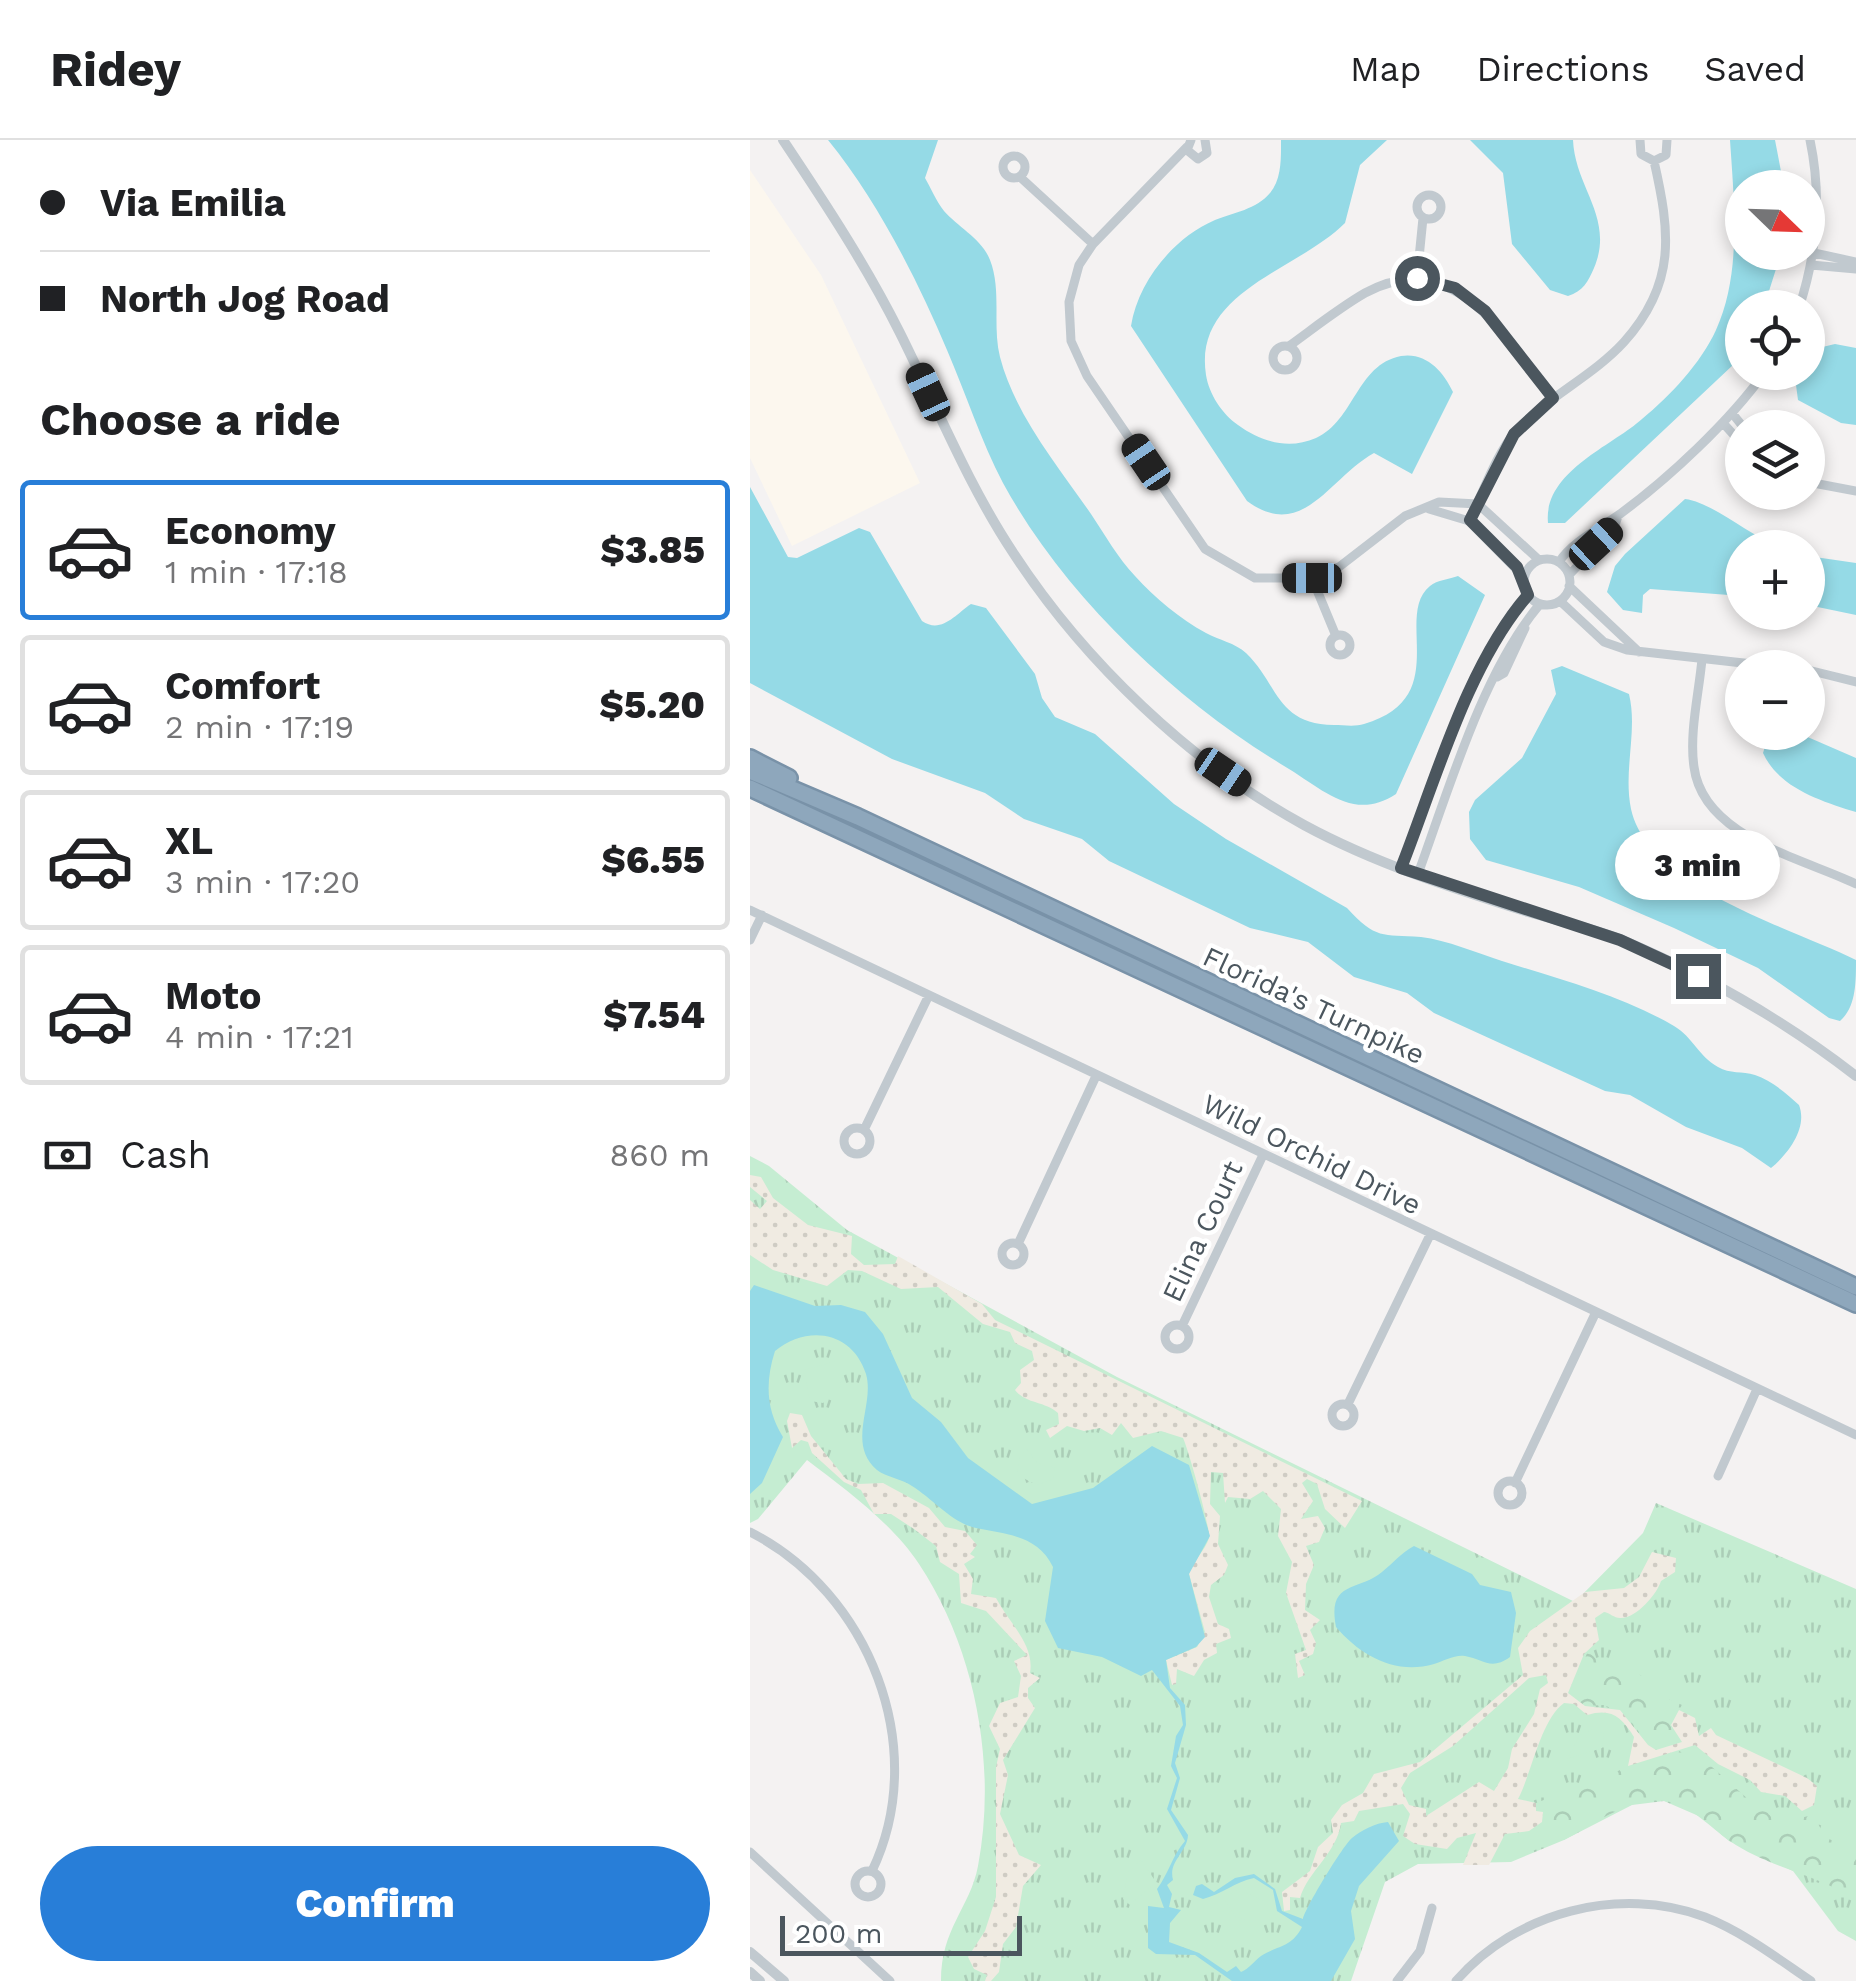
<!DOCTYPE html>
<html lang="en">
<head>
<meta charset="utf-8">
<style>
  :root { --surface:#fff; --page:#f6f6f6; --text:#202124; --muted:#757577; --line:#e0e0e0; --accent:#287ed8 }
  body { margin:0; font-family:"Work Sans",sans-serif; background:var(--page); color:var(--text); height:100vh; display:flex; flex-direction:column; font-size:38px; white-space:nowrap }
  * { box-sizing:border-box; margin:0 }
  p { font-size:32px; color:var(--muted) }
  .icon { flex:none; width:55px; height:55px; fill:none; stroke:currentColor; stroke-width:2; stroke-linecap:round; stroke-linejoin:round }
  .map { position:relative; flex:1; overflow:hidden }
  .side { display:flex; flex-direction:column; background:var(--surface); width:750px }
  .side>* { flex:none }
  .hud { display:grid; align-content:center; height:220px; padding:0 40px; background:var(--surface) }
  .needle { width:65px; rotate:113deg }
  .tools { position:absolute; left:975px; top:30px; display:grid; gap:20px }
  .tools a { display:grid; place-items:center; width:100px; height:100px; border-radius:50%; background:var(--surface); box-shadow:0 5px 15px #0003; font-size:50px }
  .scale { position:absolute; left:30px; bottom:25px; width:242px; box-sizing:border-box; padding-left:10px; border:5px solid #4b565e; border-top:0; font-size:28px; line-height:35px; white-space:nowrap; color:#4b565e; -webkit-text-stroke:8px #fff; paint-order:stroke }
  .end { position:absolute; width:45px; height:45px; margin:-22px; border:12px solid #4b565e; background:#fff; box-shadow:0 0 0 5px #fff }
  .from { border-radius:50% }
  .bubble { position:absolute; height:70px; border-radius:35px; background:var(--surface); box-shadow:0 5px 15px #0003; font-size:32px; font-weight:800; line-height:70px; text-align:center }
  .car { position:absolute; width:30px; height:60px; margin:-30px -15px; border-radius:12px; box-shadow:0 0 8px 2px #0007; background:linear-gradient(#222 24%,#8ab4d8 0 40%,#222 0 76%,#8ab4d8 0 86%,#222 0) }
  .hud b { display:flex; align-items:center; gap:35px; height:95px; font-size:38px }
  .hud b+b { border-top:2px solid var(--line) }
  .hud i { width:25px; height:25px; background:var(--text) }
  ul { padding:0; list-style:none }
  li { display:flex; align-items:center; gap:30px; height:140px; margin:0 20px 15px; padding:0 20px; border:5px solid var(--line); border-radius:10px }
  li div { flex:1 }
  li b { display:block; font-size:38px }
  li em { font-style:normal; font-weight:800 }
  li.selected { border-color:var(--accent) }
  li>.icon { width:90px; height:90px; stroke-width:1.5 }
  h2 { padding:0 40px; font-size:45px; line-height:120px }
  .pay { display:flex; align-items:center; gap:25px; height:110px; padding:0 40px; font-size:38px }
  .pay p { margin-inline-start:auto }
  .primary-button { display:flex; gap:20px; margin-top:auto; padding:20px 40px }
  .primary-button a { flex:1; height:115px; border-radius:60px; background:var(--accent); color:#fff; font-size:40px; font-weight:800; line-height:115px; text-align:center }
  header { display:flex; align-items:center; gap:60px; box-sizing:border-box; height:140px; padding:0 50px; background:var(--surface); border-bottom:2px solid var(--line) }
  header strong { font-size:48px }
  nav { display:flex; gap:55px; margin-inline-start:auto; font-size:35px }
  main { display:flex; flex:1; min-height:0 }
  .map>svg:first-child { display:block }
  .commercial { fill:#fcf7ee }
  .grass { fill:url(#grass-tufts) }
  .forest { fill:url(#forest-crowns) }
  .sand { fill:url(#sand-dots); fill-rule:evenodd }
  .garden { fill:#c5edd2 }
  .water { fill:#95dae6 }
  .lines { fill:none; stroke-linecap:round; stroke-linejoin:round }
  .motorway-casing { stroke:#7992a8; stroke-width:20 }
  .minor { stroke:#c1c9cf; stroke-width:9 }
  .tertiary { stroke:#c1c9cf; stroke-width:10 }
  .motorway { stroke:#8ea7bc; stroke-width:15 }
  .route { stroke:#4b565e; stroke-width:12 }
  .labels { text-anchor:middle; stroke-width:9; stroke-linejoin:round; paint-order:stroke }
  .street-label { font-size:28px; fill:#4b565e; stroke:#fff }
</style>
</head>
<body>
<header>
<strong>Ridey</strong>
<nav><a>Map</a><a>Directions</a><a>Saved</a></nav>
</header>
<main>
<section class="side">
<div class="hud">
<b><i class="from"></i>Via Emilia</b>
<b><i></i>North Jog Road</b>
</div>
<h2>Choose a ride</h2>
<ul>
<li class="selected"><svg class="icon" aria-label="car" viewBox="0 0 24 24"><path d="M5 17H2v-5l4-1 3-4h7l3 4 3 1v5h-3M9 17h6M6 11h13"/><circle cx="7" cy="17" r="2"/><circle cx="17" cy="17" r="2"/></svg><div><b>Economy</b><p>1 min · 17:18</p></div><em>$3.85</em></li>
<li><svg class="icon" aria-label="car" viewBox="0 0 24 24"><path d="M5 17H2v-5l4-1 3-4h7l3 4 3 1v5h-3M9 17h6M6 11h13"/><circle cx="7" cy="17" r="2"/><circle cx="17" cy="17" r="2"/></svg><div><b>Comfort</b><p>2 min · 17:19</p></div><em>$5.20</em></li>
<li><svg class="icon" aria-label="car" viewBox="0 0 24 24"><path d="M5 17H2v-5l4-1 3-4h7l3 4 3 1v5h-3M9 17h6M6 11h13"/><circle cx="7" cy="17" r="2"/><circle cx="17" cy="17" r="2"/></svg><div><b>XL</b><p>3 min · 17:20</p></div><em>$6.55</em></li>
<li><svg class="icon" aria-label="car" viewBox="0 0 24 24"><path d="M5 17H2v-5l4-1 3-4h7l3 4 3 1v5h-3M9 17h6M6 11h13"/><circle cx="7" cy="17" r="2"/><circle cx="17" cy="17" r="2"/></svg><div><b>Moto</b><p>4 min · 17:21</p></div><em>$7.54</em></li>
</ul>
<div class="pay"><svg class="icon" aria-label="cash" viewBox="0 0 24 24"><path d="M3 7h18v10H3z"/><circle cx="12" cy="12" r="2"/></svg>Cash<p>860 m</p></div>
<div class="primary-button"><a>Confirm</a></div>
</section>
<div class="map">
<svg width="1106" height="1841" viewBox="0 0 1106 1841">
  <defs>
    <pattern id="grass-tufts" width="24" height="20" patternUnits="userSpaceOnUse" patternTransform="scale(2.5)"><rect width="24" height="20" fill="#c5edd2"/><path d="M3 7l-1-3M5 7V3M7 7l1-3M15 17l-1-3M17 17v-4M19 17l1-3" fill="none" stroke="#abcdb7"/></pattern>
    <pattern id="forest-crowns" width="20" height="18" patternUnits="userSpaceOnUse" patternTransform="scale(2.5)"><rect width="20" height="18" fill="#c5edd2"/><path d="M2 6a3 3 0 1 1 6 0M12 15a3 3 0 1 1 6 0" fill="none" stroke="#abcdb7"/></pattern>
    <pattern id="sand-dots" width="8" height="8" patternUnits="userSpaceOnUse" patternTransform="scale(2.5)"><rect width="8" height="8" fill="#f0ebe2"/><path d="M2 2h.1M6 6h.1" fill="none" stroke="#cfccc4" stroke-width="1.8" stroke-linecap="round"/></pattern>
  </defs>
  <rect width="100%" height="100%" fill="#f4f2f2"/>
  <!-- commercial -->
  <path class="commercial" d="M 0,30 L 71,135 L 170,343 L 42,406 L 0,318 Z"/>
  <!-- grass -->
  <path class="grass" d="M 0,1016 L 19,1026 L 97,1090 L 367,1237 L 825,1462 L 893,1393 L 906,1363 L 1106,1449 L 1106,1801 L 1088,1791 L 1043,1731 L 979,1701 L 951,1677 L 914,1661 L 882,1665 L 814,1700 L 761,1722 L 668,1724 L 635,1742 L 601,1841 L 191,1841 C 191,1788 220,1768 228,1726 C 247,1626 226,1510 169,1424 C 143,1384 95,1349 57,1320 L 8,1379 L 0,1383 Z"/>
  <!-- forest -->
  <path class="forest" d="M 838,1511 L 855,1528 L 882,1527 L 912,1556 L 932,1565 L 921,1585 L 933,1599 C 926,1610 913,1611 901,1608 L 876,1575 L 854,1565 L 835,1566 L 821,1556 L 820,1541 L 828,1535 Z
    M 929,1611 L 962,1627 L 999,1660 L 1010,1657 L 1019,1675 L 1034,1670 L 1041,1680 L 1063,1675 L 1076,1698 L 1106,1709 L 1106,1760 C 1067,1734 1019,1728 980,1701 C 959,1687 941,1664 914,1661 C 880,1656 843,1685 814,1700 L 785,1688 L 793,1672 L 786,1671 L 786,1663 L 804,1656 L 816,1643 L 842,1646 L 889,1619 Z"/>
  <!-- sand -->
  <path class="sand" d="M 0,1035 L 11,1037 L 23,1058 L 58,1085 L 102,1096 L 101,1114 L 114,1125 L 145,1124 L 148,1116 L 232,1164 L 245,1180 L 612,1361 L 595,1388 L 575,1369 L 567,1344 L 557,1339 L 552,1343 L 563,1361 L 551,1379 L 568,1376 L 575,1388 L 569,1402 L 556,1406 L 564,1425 L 556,1444 L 555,1470 L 570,1480 L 560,1490 L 566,1503 L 563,1514 L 549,1521 L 555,1535 L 548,1538 L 545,1514 L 556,1510 L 536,1453 L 542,1422 L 528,1396 L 531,1369 L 513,1351 L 500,1359 L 478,1357 L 475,1363 L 473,1333 L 461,1332 L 460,1364 L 470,1376 L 468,1404 L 478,1425 L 474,1435 L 461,1445 L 459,1457 L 468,1484 L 479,1489 L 481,1498 L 466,1504 L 467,1513 L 454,1520 L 444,1536 L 427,1529 L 426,1544 L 422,1545 L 416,1520 L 447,1507 L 455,1492 L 439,1434 C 443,1420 455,1411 459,1398 C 461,1390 438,1308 433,1298 L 411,1291 L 383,1298 L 371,1283 L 362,1295 L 350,1288 L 334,1291 L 317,1286 L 300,1298 L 296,1290 L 309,1284 L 308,1273 C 295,1261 276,1264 265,1250 L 271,1243 L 270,1230 L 284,1220 L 282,1211 L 265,1203 L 260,1192 L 233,1184 L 188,1147 L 151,1149 L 112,1131 L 98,1130 L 77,1146 L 23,1130 L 0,1115 L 0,1060 L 10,1069 L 17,1061 L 0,1047 Z
    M 40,1273 L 52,1275 L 61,1296 L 96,1339 L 108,1344 L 133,1343 L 179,1368 L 195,1387 L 215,1391 L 227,1405 L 220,1414 L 225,1417 L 214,1424 L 223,1439 L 221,1454 L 246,1458 C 259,1483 285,1505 280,1533 L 290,1538 L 278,1548 L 278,1558 L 285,1568 L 253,1620 L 258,1635 L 250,1674 L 269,1715 L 291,1725 L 273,1746 L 266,1787 L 253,1804 L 249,1832 L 241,1841 L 235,1841 L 237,1835 L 224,1829 L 218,1817 L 235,1791 L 246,1757 L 246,1627 L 250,1609 L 239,1586 L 250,1563 L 268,1557 L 271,1536 L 264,1521 L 277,1515 L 236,1471 L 211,1463 L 209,1434 L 190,1422 L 186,1406 L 164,1389 L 141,1374 L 124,1374 L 111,1350 L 94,1342 L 62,1313 L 58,1302 L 51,1300 L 42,1308 L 37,1281 Z
    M 902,1412 L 926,1418 L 925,1432 L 911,1441 C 907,1454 886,1479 870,1478 C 864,1478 860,1473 854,1472 L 845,1478 L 849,1500 L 834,1514 L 818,1553 L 835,1566 L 870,1570 L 898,1605 L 906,1610 L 932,1602 L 921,1585 L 929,1570 L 945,1578 L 949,1596 L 961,1588 L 966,1595 L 1057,1638 L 1067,1646 L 1064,1665 L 1052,1671 L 1035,1656 L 1011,1652 L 1000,1640 L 968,1624 L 945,1605 L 878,1626 L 884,1597 C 871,1576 861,1568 837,1575 L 824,1564 L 814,1563 C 791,1579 781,1635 768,1659 L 786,1663 L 786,1671 L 793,1672 L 792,1682 L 779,1691 L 755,1694 L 739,1725 L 713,1725 L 726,1693 L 707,1698 L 697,1709 L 665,1704 L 653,1696 L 660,1674 L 653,1664 L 609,1671 L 604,1681 L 591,1683 C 587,1713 558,1731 550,1758 L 540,1757 L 540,1770 L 534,1771 L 532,1752 L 560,1731 L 568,1707 L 583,1693 L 581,1680 L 592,1665 L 613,1653 L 624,1634 L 670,1622 L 773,1535 L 768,1508 L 780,1491 L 835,1452 L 874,1448 L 889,1437 ZM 796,1535 L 798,1543 L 790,1549 L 784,1574 L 762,1609 L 758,1628 L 744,1651 L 729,1642 L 676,1676 L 676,1669 L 659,1665 L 651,1648 L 660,1633 L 703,1606 L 779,1538 Z"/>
  <!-- garden -->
  <path class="garden" d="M 86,1221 L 94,1229 L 89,1251 L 73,1263 L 60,1261 L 54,1230 Z
    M 277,1309 L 287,1323 L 305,1328 L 303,1339 L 287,1345 L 267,1335 L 270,1315 Z
    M 843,1589 L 854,1594 L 852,1608 L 817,1619 L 830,1595 Z
    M 391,1720 L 406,1742 L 380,1765 L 373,1759 L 378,1732 Z
    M 488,1749 L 513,1761 L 513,1772 L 497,1780 L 485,1776 L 473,1758 Z"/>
  <!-- water -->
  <path class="water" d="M 78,0 L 188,0 L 175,38 C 181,48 186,61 194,71 C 208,87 232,99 240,120 C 252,151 242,185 250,217 C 265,275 308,326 341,374 C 355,395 368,418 385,436 C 405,458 430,479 456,493 C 469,500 485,503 496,513 C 529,545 526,584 584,585 C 593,585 605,587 614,584 C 704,558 643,476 680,446 C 687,440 700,439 708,436 L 735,455 L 646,654 C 605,681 576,652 539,629 C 428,563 315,457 253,343 C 231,301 216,254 197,210 C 167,139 127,60 78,0 Z
    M 531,0 L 637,0 L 610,25 L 595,83 C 547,131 443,151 456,235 C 459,254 472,274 488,285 C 511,302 539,310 566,298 C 605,280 606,225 651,216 C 676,212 693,231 703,252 L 662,334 L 624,313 C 579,338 553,402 497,361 L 381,186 C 388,142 423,98 465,80 C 483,73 507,69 520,53 C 532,39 531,17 531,0 Z
    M 720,0 L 823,0 C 825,48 865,78 844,128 C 838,142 833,151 818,156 L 800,150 L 762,104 L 753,33 Z
    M 980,0 L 1025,0 L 1034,47 L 992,48 L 992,112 L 1031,113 L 1014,167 L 992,168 L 992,212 L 983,225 L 815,383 L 798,383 C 793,332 862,306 892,279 C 920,256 951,223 966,190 C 992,133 984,61 980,0 Z
    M 1085,204 L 1106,208 L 1106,285 L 1091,283 L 1048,260 L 1046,245 L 1052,233 L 1058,232 L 1064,209 Z
    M 0,347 L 38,417 L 47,418 L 109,388 L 120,392 L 172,481 C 191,494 205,475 221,464 L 236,468 L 285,534 L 292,558 L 305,577 L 345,594 L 424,664 L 476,699 L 597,768 C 626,800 632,794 671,797 C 697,800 727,813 752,821 C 809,839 873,856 924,886 C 943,897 948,916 968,927 C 980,934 992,931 1005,935 C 1021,940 1037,954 1049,965 C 1058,988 1038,1014 1021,1028 L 992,1008 L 936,987 L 880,955 L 855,951 L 684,873 L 657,853 L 604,837 L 558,802 L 500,788 L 359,721 L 332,699 L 274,679 L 235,653 L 142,619 L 0,543 Z
    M 935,359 C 964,363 996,394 1030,407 L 992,408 L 992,456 L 900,449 L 893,455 L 892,473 L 873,470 L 857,452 L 865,426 L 875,414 Z
    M 1058,416 L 1106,423 L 1106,475 L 1058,465 Z
    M 812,526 L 879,554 C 888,591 873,630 881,669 C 898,748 1043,788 1106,820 C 1106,843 1106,867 1090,881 L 1079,878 L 1008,828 L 924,788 L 829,747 L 736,720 L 720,699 L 719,672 L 725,660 L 772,618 L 806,554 L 801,530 Z
    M 1031,595 L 1053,595 L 1106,618 L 1106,672 C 1071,661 1029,648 1013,613 L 1017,600 Z
    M 4,1145 L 65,1166 L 91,1165 L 115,1172 L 133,1194 L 162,1258 L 191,1282 L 218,1318 L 282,1364 L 343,1348 L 402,1306 L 439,1325 L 460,1396 L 439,1434 L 455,1497 L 446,1507 L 416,1520 L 420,1548 L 435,1565 L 436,1585 L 425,1623 L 430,1638 L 421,1670 L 438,1695 C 437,1713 418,1721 423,1740 L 417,1745 L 422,1754 L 419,1767 L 431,1770 L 420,1783 L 419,1802 L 449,1813 L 477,1832 L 486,1826 L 491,1832 C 500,1828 503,1822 511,1816 C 529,1805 542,1807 552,1787 L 527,1771 L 523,1750 L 504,1738 C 485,1742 472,1754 453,1759 L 443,1755 L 446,1746 L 452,1744 L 464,1752 L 485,1738 L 504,1734 L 525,1749 L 532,1771 L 553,1779 C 555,1768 594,1704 602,1698 C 612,1690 625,1683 638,1682 L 649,1701 L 609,1746 L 601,1771 L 605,1799 L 581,1841 L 482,1841 L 445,1815 L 406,1814 L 398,1808 L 398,1766 L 414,1768 L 407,1749 C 419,1733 422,1716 435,1701 L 417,1669 L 427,1638 L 421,1626 L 426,1596 L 433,1585 L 430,1566 L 402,1530 L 391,1536 L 352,1517 L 308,1508 L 295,1481 L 303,1427 C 288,1395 255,1394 226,1388 C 202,1383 183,1359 162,1346 C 152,1339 136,1337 127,1330 C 96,1303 125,1265 116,1234 C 102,1190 56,1185 25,1211 C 15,1242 16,1270 33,1297 L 12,1343 L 0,1354 L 0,1151 Z
    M 664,1406 L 722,1434 L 730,1445 L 761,1452 L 766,1473 L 760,1517 C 741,1531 733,1519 715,1516 C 706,1514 693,1521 684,1524 C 645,1535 611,1516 586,1487 C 577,1440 608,1452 632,1432 C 643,1423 651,1413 664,1406 Z"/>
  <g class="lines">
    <!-- motorway casing -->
    <g class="motorway-casing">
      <path id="motorway" d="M 0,618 L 39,638
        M 0,631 L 108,677 L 1106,1147
        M 0,648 L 1106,1164"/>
    </g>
    <!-- minor -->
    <path class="minor" d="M 441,0 L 437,10 L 448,19 L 457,13 L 455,0
      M 890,0 L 891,14 L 904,21 L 916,15 L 917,0
      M 437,7 L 343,104 L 329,125 L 319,162 L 321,201 L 337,236 L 455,409 L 505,438 L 562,438 L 589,427 L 655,376 L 689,362 L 728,364 L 789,420
      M253 27a11 11 0 1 1 22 0a11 11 0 1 1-22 0Z
      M 270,37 L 343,104
      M667 67a12 12 0 1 1 24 0a12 12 0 1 1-24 0Z
      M 1064,113 L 1106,122
      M 1061,125 L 1106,129
      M 667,138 L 673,78
      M 1049,168 C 1067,113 1072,57 1060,0
      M523 218a12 12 0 1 1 24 0a12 12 0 1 1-24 0Z
      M 539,206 C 564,188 589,168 615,153 C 704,104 757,199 803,258
      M 982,273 L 994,288
      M 973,283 L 992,304
      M 1058,342 L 1106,351
      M 679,369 L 719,381
      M 719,381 C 733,353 746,314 766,291 C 797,257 843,236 874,202 C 927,143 920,92 904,21
      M 719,381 L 774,437
      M774 442a23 23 0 1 1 46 0a23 23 0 1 1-46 0Z
      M 809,422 C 823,401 849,389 870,374 C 919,338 979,282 1015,232
      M 819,435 L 864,388 L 868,376
      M 562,438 L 586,496
      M 819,446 L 889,512
      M 810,461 L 854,502 L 877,510 L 1038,528
      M580 505a10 10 0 1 1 20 0a10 10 0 1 1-20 0Z
      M 952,519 C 949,553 939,593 944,627 C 953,697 1052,718 1106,744
      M 1058,530 L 1106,542
      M 747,537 L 754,533 L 775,488
      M 651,728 C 685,642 717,525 777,455
      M 668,734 C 699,649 733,531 790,464
      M 0,770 L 1106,1295
      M 0,800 L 12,775
      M94 1001a13 13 0 1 1 26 0a13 13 0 1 1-26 0Z
      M 114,990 L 179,855
      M252 1114a11 11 0 1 1 22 0a11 11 0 1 1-22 0Z
      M 268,1104 L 346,936
      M415 1197a12 12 0 1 1 24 0a12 12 0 1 1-24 0Z
      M 432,1186 L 513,1015
      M582 1275a11 11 0 1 1 22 0a11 11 0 1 1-22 0Z
      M 598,1264 L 680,1095
      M 968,1336 L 1007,1249
      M748 1353a12 12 0 1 1 24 0a12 12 0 1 1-24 0Z
      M 765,1343 L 845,1174
      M 0,1392 C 119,1452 181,1608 122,1731
      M 0,1712 L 140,1841
      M105 1744a13 13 0 1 1 26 0a13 13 0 1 1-26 0Z
      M 647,1841 L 670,1811 L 682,1768
      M 706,1841 C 766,1772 869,1745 955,1777 C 993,1792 1027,1818 1061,1841"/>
    <!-- tertiary -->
    <path class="tertiary" d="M 33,0 C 75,63 116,125 150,193 C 187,267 218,345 264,414 C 334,521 440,623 554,685 C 624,723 702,748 778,772 C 809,781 842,788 872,800 C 955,835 1035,881 1106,936
      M 0,1812 L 34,1841
      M 0,1832 L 10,1841"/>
    <!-- motorway -->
    <use href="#motorway" class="motorway"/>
  </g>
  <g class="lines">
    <!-- route -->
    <path class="route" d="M 667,138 L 705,148 L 735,171 L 803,258 L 764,294 L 720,380 L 767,427 L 778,455 C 717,525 685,642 651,728 L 870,800 L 948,836"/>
  </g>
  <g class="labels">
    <!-- street labels -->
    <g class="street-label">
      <text transform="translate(564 865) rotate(25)" y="10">Florida's Turnpike</text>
      <text transform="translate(562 1014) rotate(26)" y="10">Wild Orchid Drive</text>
      <text transform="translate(452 1091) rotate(-65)" y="10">Elina Court</text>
    </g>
  </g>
</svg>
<div class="tools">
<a><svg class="needle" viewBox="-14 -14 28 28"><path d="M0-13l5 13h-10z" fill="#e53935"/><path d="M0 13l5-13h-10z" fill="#757577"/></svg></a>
<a><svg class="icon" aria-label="locate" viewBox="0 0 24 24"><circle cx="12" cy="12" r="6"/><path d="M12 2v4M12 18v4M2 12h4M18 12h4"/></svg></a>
<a><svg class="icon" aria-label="layers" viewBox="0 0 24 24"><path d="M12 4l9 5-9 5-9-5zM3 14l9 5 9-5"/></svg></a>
<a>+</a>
<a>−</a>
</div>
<div class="scale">200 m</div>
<i class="end from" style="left:667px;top:138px"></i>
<i class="end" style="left:948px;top:836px"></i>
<div class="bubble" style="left:865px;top:690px;width:165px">3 min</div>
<i class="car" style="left:178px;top:252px;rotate:335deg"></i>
<i class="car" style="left:396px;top:322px;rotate:326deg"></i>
<i class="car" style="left:846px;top:404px;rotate:47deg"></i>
<i class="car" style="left:562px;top:438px;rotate:270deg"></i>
<i class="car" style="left:473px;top:632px;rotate:124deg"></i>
</div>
</main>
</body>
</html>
